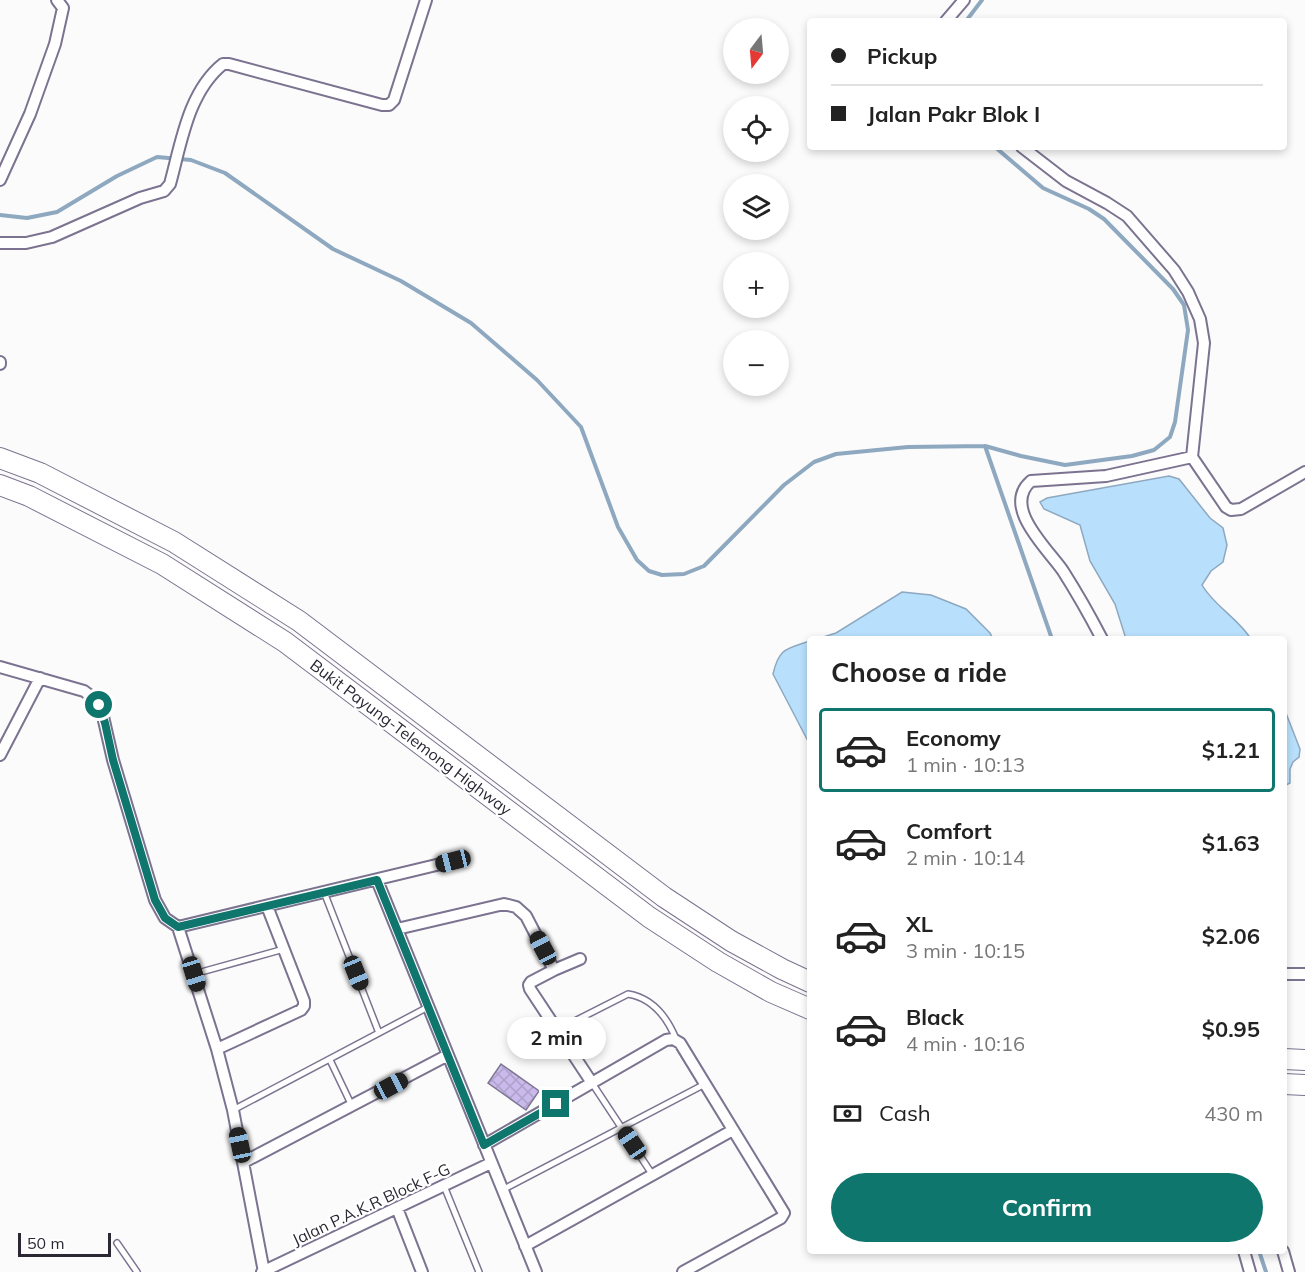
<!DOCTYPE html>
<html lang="en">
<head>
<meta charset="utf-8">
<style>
  :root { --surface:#fff; --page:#f2f2f2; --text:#222; --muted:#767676; --line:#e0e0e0; --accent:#0f766e }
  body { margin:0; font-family:Mulish,sans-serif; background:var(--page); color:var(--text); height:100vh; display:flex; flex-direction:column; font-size:22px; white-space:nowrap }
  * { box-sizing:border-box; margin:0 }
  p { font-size:20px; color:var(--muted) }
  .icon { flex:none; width:33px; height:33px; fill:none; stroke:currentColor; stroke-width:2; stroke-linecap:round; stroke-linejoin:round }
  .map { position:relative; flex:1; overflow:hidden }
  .sheet { position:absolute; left:807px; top:636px; width:480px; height:618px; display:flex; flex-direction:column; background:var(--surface); border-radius:6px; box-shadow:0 3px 9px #0003 }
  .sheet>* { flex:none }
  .top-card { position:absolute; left:807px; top:18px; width:480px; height:132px; border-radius:6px; box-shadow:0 3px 9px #0003; display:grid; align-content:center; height:132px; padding:0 24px; background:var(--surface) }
  .needle { width:39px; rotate:196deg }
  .tools { position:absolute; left:723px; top:18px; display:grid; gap:12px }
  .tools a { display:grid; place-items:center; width:66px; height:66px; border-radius:50%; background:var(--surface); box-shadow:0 3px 9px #0003; font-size:30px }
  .scale { position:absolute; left:18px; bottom:15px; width:93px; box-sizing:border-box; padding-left:6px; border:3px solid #2b2733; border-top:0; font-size:16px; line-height:21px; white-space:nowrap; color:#2b2733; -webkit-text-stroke:4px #fff; paint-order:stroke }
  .end { position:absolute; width:27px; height:27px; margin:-14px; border:8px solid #0f766e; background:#fff; box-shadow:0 0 0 3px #fff }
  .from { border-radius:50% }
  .bubble { position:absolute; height:42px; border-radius:21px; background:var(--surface); box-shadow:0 3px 9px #0003; font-size:20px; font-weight:700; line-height:42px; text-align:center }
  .car { position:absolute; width:18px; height:36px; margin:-18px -9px; border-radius:8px; box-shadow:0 0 4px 2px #0007; background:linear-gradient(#222 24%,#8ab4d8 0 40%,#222 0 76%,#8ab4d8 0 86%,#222 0) }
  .top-card b { display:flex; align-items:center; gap:21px; height:57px; font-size:22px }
  .top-card b+b { border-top:2px solid var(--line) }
  .top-card i { width:15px; height:15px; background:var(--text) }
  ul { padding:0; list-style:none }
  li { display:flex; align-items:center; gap:18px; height:84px; margin:0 12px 9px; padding:0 12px; border:3px solid transparent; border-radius:6px }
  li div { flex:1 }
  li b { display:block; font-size:22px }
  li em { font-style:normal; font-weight:700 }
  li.active { border-color:var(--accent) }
  li>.icon { width:54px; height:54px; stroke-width:1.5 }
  h2 { padding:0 24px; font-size:27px; line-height:72px }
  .pay { display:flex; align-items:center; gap:15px; height:66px; padding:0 24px; font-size:22px }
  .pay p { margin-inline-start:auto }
  .action { display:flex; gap:12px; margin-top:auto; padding:12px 24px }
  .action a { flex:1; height:69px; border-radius:36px; background:var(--accent); color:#fff; font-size:24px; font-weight:700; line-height:69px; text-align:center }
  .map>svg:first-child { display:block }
  .water { fill:#b8e0fc; stroke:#8ea8c0; stroke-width:1.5 }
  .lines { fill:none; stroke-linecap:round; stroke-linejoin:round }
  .stream { stroke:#8ea8c0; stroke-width:4 }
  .building { fill:url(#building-cross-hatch); stroke:#7f7693; stroke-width:1.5 }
  .lane-casing { stroke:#7c7390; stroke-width:8 }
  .street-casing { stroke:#7c7390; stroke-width:14 }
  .highway-casing { stroke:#7c7390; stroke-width:22 }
  .lane { stroke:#fff; stroke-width:5 }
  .street { stroke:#fff; stroke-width:10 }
  .highway { stroke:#fff; stroke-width:20 }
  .route { stroke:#0f766e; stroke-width:8 }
  .labels { text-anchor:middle; stroke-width:4.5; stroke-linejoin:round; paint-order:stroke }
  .street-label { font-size:16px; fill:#2b2733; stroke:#fff }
</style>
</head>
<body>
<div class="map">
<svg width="1305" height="1272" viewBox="0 0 1305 1272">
  <defs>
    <pattern id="building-cross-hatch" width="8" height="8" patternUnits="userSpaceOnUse" patternTransform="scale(1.5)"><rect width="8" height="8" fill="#c9baeb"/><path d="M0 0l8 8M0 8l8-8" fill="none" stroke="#ada0ca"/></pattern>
  </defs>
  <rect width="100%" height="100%" fill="#fbfbfb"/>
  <!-- water -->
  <path class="water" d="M 1169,476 L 1179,479 L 1210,518 L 1223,528 L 1227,545 L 1223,562 L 1211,571 L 1202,585 C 1214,606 1238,618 1251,639 L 1126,639 L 1115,604 L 1090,561 L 1080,525 L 1044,509 L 1040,502 L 1047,498 Z
    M 902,592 L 931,595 L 966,609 L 990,633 L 993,639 L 817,639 L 836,633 Z
    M 810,641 L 810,745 L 773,674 C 779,648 786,649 810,641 Z
    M 1284,708 L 1300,749 L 1299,757 L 1293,762 L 1290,769 L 1290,783 L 1284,786 Z"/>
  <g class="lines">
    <!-- stream -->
    <path class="stream" d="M 966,21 L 982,0
      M 0,215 L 27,218 L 57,212 L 117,176 L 157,157 L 191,160 L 225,173 L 333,249 L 401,281 L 471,323 L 537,380 L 581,427 L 618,527 L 637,560 L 649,571 L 662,575 L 684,574 L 704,566 L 784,485 L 814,462 L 836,454 L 908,447 L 985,446 L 1021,456 L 1065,465 L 1132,456 L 1154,450 L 1170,437 L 1175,422 L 1188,330 L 1184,305 L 1173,289 L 1104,219 L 1089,209 L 1043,188 L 995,147
      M 985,446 L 1052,639
      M 1259,1251 L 1266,1272"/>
  </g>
  <!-- building -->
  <path class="building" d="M 501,1064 L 539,1091 L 526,1110 L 488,1083 Z"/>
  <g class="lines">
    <!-- lane casing -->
    <g class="lane-casing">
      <path id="lane" d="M 324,892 L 379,1033
        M 194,974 L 284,949
        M 557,1030 L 628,994 C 652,998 667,1017 676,1039
        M 330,1060 L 352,1106
        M 592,1083 L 652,1174
        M 233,1110 L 428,1007
        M 444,1186 L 479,1272
        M 502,1190 L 705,1084
        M 117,1243 L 137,1272"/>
    </g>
    <!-- street casing -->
    <g class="street-casing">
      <path id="street" d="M 946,21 L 964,0
        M 1022,147 L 1066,181 L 1107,203 L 1127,216 L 1174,270 L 1188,292 L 1200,319 L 1204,343 L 1192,457 L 1226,507 L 1231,510 L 1241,509 L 1305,472
        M 0,180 L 30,114 L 55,44 L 63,8 L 57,0
        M 0,243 L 26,243 L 52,237 L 140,198 L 164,191 L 170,184 C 181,144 188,92 223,64 L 229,64 L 382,105 L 389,105 L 394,100 L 426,0
        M 0,362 L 0,364
        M 1102,639 C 1090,616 1077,593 1063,571 C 1048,549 1001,507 1031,481 L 1106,476 L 1192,457
        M 0,667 L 84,691 L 92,697 L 102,712 L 113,760 L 155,900 L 165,918 L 178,927 L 217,1049 L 233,1110 L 264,1272
        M 0,755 L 40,678
        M 377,880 L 536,1272
        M 178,927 L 453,861
        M 397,929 L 504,904 L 516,907 L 526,916 L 554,970 L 531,982 L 529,985 L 530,989 L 592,1083
        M 554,970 L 580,959
        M 1284,974 L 1305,974
        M 217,1049 L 301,1010 L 304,1006 L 304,1001 L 267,906
        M 484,1145 L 666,1040 L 673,1039 L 680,1043 L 784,1213 L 781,1218 L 683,1272
        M 244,1162 L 448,1055
        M 397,1208 L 422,1272
        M 525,1246 L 733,1130
        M 1244,1251 L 1250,1272
        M 1283,1251 L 1289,1272
        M 262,1272 L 491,1163"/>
    </g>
    <!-- highway casing -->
    <g class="highway-casing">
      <path id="highway" d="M 0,458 L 40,473 L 174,542 L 299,621 L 664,897 L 731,941 L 782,969 L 810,982
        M 0,485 L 29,496 L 162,564 L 285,642 L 649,917 L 718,962 L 771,992 L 810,1009
        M 1284,1059 L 1305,1060
        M 1284,1084 L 1305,1085"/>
    </g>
    <!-- lane -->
    <use href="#lane" class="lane"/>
    <!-- street -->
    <use href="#street" class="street"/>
    <!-- highway -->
    <use href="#highway" class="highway"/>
  </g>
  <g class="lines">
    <!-- route -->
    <path class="route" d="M 99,705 L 105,723 L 113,760 L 155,900 L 165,918 L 178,927 L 377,880 L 484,1145 L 556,1104"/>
  </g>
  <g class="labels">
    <!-- street labels -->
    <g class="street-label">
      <text transform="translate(411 737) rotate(37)" y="6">Bukit Payung-Telemong Highway</text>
      <text transform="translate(371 1204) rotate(-25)" y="6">Jalan P.A.K.R Block F-G</text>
    </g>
  </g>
</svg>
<div class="tools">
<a><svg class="needle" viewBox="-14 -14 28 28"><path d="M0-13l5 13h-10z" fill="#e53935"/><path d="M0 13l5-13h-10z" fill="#767676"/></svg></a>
<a><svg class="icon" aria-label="locate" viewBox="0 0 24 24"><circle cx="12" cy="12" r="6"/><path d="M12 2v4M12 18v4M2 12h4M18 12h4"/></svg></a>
<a><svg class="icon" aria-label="layers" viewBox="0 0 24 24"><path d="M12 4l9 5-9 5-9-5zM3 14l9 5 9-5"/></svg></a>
<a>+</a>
<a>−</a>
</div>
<div class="scale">50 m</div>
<i class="end from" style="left:99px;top:705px"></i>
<i class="end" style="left:556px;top:1104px"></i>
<div class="bubble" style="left:507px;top:1017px;width:99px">2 min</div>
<i class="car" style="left:453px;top:861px;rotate:256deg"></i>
<i class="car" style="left:543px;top:948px;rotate:332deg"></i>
<i class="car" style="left:356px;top:973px;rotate:158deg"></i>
<i class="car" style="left:194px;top:974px;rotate:163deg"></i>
<i class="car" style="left:391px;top:1086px;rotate:62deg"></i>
<i class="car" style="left:632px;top:1143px;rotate:326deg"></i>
<i class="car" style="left:240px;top:1145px;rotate:348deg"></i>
<div class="top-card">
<b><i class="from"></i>Pickup</b>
<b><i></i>Jalan Pakr Blok I</b>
</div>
<section class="sheet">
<h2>Choose a ride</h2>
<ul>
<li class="active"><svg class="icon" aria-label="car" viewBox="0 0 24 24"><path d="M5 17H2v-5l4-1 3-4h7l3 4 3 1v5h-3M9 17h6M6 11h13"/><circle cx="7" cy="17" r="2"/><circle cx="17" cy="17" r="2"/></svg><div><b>Economy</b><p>1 min · 10:13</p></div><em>$1.21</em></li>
<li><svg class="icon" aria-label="car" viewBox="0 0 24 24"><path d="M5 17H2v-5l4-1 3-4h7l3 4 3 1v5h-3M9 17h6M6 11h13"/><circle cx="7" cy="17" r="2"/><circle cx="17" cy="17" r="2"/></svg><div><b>Comfort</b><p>2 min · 10:14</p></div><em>$1.63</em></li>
<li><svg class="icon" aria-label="car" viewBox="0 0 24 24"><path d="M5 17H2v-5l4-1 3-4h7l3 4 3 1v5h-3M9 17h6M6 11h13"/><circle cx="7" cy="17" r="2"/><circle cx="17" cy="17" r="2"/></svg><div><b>XL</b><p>3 min · 10:15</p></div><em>$2.06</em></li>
<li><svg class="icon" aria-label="car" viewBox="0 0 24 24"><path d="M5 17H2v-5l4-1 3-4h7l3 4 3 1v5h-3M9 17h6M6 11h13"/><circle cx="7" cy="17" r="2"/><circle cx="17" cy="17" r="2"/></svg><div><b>Black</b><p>4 min · 10:16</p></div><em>$0.95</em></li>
</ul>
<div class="pay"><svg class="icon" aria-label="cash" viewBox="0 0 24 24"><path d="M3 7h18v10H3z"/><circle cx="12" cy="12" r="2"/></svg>Cash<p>430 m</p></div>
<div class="action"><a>Confirm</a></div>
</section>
</div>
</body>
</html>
